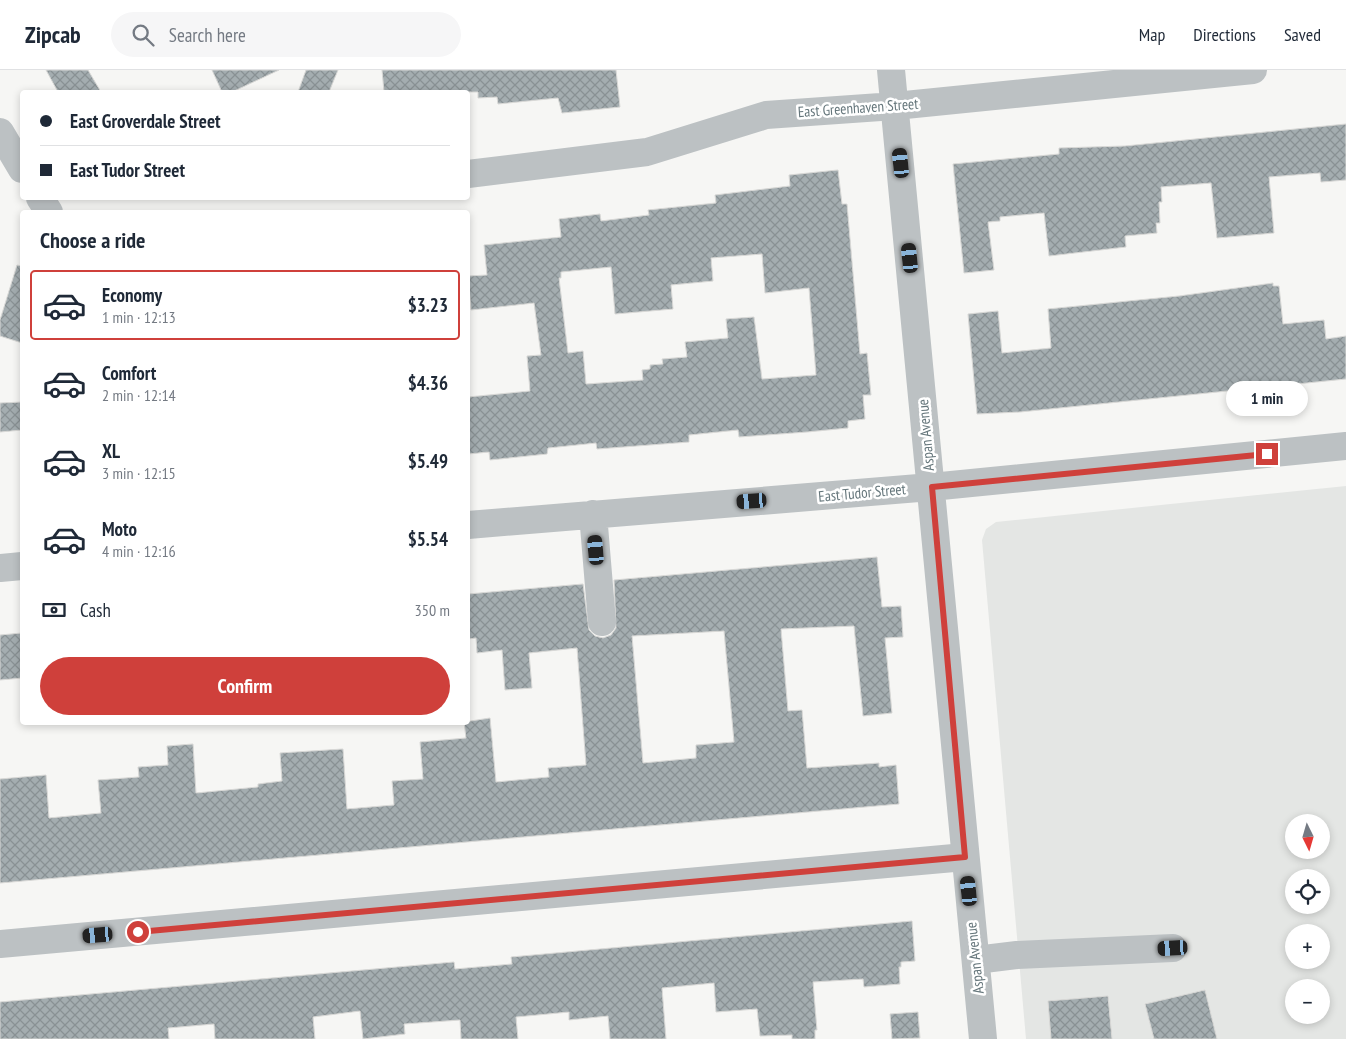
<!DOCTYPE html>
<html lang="en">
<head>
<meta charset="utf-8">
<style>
  :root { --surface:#fff; --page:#f6f6f7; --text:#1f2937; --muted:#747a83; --line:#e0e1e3; --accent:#cf403b }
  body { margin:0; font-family:"PT Sans Narrow",sans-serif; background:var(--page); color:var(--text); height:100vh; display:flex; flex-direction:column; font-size:19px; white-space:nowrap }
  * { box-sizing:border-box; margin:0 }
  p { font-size:16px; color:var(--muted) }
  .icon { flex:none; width:28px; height:28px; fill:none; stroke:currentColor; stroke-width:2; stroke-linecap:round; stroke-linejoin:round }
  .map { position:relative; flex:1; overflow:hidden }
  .details { position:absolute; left:20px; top:140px; width:450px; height:515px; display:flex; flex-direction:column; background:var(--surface); border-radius:5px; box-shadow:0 2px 8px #0003 }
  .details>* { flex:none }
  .top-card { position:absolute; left:20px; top:20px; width:450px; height:110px; border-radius:5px; box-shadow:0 2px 8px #0003; display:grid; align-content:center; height:110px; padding:0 20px; background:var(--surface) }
  .needle { width:32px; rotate:175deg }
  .fabs { position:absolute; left:1285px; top:744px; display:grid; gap:10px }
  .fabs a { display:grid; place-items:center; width:45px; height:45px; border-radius:50%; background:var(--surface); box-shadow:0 2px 8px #0003; font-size:25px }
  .end { position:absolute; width:22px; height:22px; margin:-11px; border:6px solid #cf403b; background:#fff; box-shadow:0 0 0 2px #fff }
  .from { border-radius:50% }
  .bubble { position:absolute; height:35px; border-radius:18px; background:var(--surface); box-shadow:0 2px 8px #0003; font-size:16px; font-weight:700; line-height:35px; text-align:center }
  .car { position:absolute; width:15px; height:30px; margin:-15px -8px; border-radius:6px; box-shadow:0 0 4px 1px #0007; background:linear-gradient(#222 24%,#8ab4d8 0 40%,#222 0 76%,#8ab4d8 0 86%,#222 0) }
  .top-card b { display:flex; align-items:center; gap:18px; height:48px; font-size:19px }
  .top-card b+b { border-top:1px solid var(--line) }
  .top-card i { width:12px; height:12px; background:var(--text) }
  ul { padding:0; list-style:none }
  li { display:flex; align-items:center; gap:15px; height:70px; margin:0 10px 8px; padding:0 10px; border:2px solid transparent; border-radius:5px }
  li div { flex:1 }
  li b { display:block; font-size:19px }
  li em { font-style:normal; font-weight:700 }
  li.current { border-color:var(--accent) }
  li>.icon { width:45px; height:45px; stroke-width:1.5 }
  h2 { padding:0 20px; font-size:22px; line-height:60px }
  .pay { display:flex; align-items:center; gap:12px; height:55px; padding:0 20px; font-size:19px }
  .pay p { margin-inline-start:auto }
  .primary-button { display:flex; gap:10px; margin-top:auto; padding:10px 20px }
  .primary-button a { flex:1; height:58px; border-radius:30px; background:var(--accent); color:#fff; font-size:20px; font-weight:700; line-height:58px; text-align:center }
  header { display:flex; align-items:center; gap:30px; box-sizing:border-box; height:70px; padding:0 25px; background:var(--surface); border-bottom:1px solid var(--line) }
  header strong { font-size:24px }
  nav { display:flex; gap:28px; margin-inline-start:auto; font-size:18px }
  .search { width:350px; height:45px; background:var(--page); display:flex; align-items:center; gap:12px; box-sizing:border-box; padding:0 18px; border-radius:28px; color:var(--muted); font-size:19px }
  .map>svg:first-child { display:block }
  .built { fill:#e4e6e4; fill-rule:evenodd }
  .building { fill:url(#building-cross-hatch); stroke:#d8d8d6; fill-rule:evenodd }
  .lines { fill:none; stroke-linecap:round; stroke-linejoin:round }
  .minor { stroke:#bcc1c3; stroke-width:28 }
  .route { stroke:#cf403b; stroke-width:6 }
  .labels { text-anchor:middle; stroke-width:5; stroke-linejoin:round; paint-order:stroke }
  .street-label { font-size:15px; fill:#65767b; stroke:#fff }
</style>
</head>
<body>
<header>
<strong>Zipcab</strong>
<div class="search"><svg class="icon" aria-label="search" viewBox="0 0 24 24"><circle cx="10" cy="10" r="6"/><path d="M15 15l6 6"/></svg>Search here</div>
<nav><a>Map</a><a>Directions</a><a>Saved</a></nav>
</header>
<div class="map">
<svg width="1346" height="969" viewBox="0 0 1346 969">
  <defs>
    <pattern id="building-cross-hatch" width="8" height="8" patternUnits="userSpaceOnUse" patternTransform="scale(1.25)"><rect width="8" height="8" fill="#a4adb0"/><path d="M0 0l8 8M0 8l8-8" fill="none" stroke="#899194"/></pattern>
  </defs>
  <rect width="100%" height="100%" fill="#f6f6f4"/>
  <!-- built -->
  <path class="built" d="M 1346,416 L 1346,969 L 1026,969 L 982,470 L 986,459 L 996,452 ZM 1294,752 L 1321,752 L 1321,780 L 1294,780 ZM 1294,808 L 1321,808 L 1321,835 L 1294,835 ZM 1294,862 L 1321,862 L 1321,890 L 1294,890 ZM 1294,918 L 1321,918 L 1321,945 L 1294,945 Z"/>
  <!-- building -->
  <path class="building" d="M 46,0 L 88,0 L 101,22 L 58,22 Z
    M 212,0 L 279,0 L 232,22 L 222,22 Z
    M 306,0 L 338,0 L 329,22 L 298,22 Z
    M 382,0 L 616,0 L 620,37 L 562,43 L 558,28 L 498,34 L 497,27 L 478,28 L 478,22 L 384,22 Z
    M 1346,54 L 1346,110 L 1321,112 L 1320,103 L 1269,107 L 1274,163 L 1217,168 L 1211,113 L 1161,117 L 1162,132 L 1159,132 L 1160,153 L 1156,153 L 1157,163 L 1125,166 L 1126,177 L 1049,186 L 1044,143 L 1000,147 L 1000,151 L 988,152 L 994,200 L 964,203 L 953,94 L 1059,84 L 1059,78 L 1125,76 Z
    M 838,100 L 842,134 L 847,134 L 860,284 L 867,283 L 871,325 L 863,325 L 865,349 L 848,351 L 848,358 L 807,362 L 739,367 L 738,360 L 689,365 L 689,372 L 597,379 L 596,373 L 548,378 L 547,384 L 490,390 L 489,382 L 468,384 L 468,327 L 530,321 L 527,286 L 541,285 L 534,233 L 471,240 L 468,206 L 487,205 L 484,175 L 561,167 L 559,149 L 600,144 L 601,151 L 649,145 L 648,140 L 716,133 L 715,125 L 790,116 L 789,105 ZM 762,184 L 765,223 L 809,218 L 816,305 L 762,309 L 754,247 L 726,249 L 728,268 L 685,272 L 687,287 L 662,289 L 663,294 L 650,295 L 650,299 L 642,300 L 643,310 L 586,314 L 583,281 L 568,283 L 559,208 L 561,208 L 561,202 L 611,197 L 615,244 L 673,239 L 671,215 L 713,211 L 711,188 Z
    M 17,195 L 22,196 L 22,273 L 0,266 L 0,250 Z
    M 1273,213 L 1273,216 L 1279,216 L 1283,254 L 1324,250 L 1326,269 L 1346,266 L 1346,309 L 1020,342 L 977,344 L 968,244 L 998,241 L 1002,283 L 1051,278 L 1048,239 L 1179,226 Z
    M 22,332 L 22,360 L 0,362 L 0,333 Z
    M 877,487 L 882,537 L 901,536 L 903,567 L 885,568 L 892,643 L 863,646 L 854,556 L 781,559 L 788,641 L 802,640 L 807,698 L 879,693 L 879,697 L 896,695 L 899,734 L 0,813 L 0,709 L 46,705 L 49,748 L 101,743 L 98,710 L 139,707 L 138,697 L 168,695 L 167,676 L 193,674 L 196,723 L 258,717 L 258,714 L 282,711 L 280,683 L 343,679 L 347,739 L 394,735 L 392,711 L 423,709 L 420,672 L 466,668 L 464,652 L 490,648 L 496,712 L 549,707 L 548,698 L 586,695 L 577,578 L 529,583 L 532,618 L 505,620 L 502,580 L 477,583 L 476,568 L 468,569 L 468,524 L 583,514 L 589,560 L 595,566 L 603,568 L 611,565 L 616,558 L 614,510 ZM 724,561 L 734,672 L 696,675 L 696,688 L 643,693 L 632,566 Z
    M 22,563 L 22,608 L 0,610 L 0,565 Z
    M 912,851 L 915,891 L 901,892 L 901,897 L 899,897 L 900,914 L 864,917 L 863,909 L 813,912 L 817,960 L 815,960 L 815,969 L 792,969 L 792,965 L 760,966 L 757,939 L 716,942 L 714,913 L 662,918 L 666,969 L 610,969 L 608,946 L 569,950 L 569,942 L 516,947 L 518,969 L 461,969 L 460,950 L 404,954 L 405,964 L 363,969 L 360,941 L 313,947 L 315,969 L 215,969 L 214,954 L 168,958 L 169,969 L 0,969 L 0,932 L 454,892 L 455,899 L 512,894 L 511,887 Z
    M 1205,920 L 1217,969 L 1154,969 L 1145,934 Z
    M 1108,926 L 1112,969 L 1051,969 L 1048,931 Z
    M 918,942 L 920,968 L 892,969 L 890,944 Z"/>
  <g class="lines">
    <!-- minor -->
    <path class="minor" d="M 891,0 L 983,969
      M 0,62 L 22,99
      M 468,104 L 647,82 L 766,45 L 895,36 L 1253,0
      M 40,128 L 49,142
      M 593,444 L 602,552
      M 468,455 L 931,417 L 1346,376
      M 0,498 L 22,496
      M 0,874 L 965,787
      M 976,890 L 1017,885 L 1173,878"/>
  </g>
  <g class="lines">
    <!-- route -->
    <path class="route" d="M 138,862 L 965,787 L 932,417 L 1267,384"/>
  </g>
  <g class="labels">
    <!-- street labels -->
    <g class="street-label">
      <text transform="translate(858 38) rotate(-4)" y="5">East Greenhaven Street</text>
      <text transform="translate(926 365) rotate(-95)" y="5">Aspan Avenue</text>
      <text transform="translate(862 423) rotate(-5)" y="5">East Tudor Street</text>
      <text transform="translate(975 888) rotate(-96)" y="5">Aspan Avenue</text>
    </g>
  </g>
</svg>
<div class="fabs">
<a><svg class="needle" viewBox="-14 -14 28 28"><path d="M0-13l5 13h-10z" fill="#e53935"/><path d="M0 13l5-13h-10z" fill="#747a83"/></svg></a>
<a><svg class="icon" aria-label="locate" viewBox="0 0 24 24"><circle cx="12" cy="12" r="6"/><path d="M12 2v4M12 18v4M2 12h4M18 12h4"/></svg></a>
<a>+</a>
<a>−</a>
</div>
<i class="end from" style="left:138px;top:862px"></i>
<i class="end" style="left:1267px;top:384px"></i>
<div class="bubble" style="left:1226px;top:311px;width:82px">1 min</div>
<i class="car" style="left:901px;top:93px;rotate:354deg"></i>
<i class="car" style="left:910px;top:188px;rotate:354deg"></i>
<i class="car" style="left:752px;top:431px;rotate:266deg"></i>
<i class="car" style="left:596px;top:480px;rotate:355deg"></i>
<i class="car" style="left:969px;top:821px;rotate:354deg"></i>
<i class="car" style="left:98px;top:865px;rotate:265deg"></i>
<i class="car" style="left:1173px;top:878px;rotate:267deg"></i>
<div class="top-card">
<b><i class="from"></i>East Groverdale Street</b>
<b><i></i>East Tudor Street</b>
</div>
<section class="details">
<h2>Choose a ride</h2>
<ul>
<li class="current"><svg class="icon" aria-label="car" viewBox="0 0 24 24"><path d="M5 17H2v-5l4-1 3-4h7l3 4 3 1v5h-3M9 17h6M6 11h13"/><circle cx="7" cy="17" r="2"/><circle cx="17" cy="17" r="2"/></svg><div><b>Economy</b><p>1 min · 12:13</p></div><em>$3.23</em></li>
<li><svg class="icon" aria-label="car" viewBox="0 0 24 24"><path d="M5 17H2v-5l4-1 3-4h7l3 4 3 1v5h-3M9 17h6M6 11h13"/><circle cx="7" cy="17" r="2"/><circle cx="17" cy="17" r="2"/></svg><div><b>Comfort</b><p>2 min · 12:14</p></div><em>$4.36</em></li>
<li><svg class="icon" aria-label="car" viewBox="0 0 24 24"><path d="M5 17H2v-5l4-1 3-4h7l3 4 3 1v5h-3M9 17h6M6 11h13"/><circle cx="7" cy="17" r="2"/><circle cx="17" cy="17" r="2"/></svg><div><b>XL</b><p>3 min · 12:15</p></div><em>$5.49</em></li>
<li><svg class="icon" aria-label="car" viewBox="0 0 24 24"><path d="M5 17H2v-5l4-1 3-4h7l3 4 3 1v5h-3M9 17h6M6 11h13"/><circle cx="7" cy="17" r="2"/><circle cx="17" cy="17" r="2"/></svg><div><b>Moto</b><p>4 min · 12:16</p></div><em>$5.54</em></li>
</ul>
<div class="pay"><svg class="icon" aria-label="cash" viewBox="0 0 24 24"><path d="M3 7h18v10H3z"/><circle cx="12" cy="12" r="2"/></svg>Cash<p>350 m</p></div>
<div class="primary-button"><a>Confirm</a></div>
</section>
</div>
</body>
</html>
